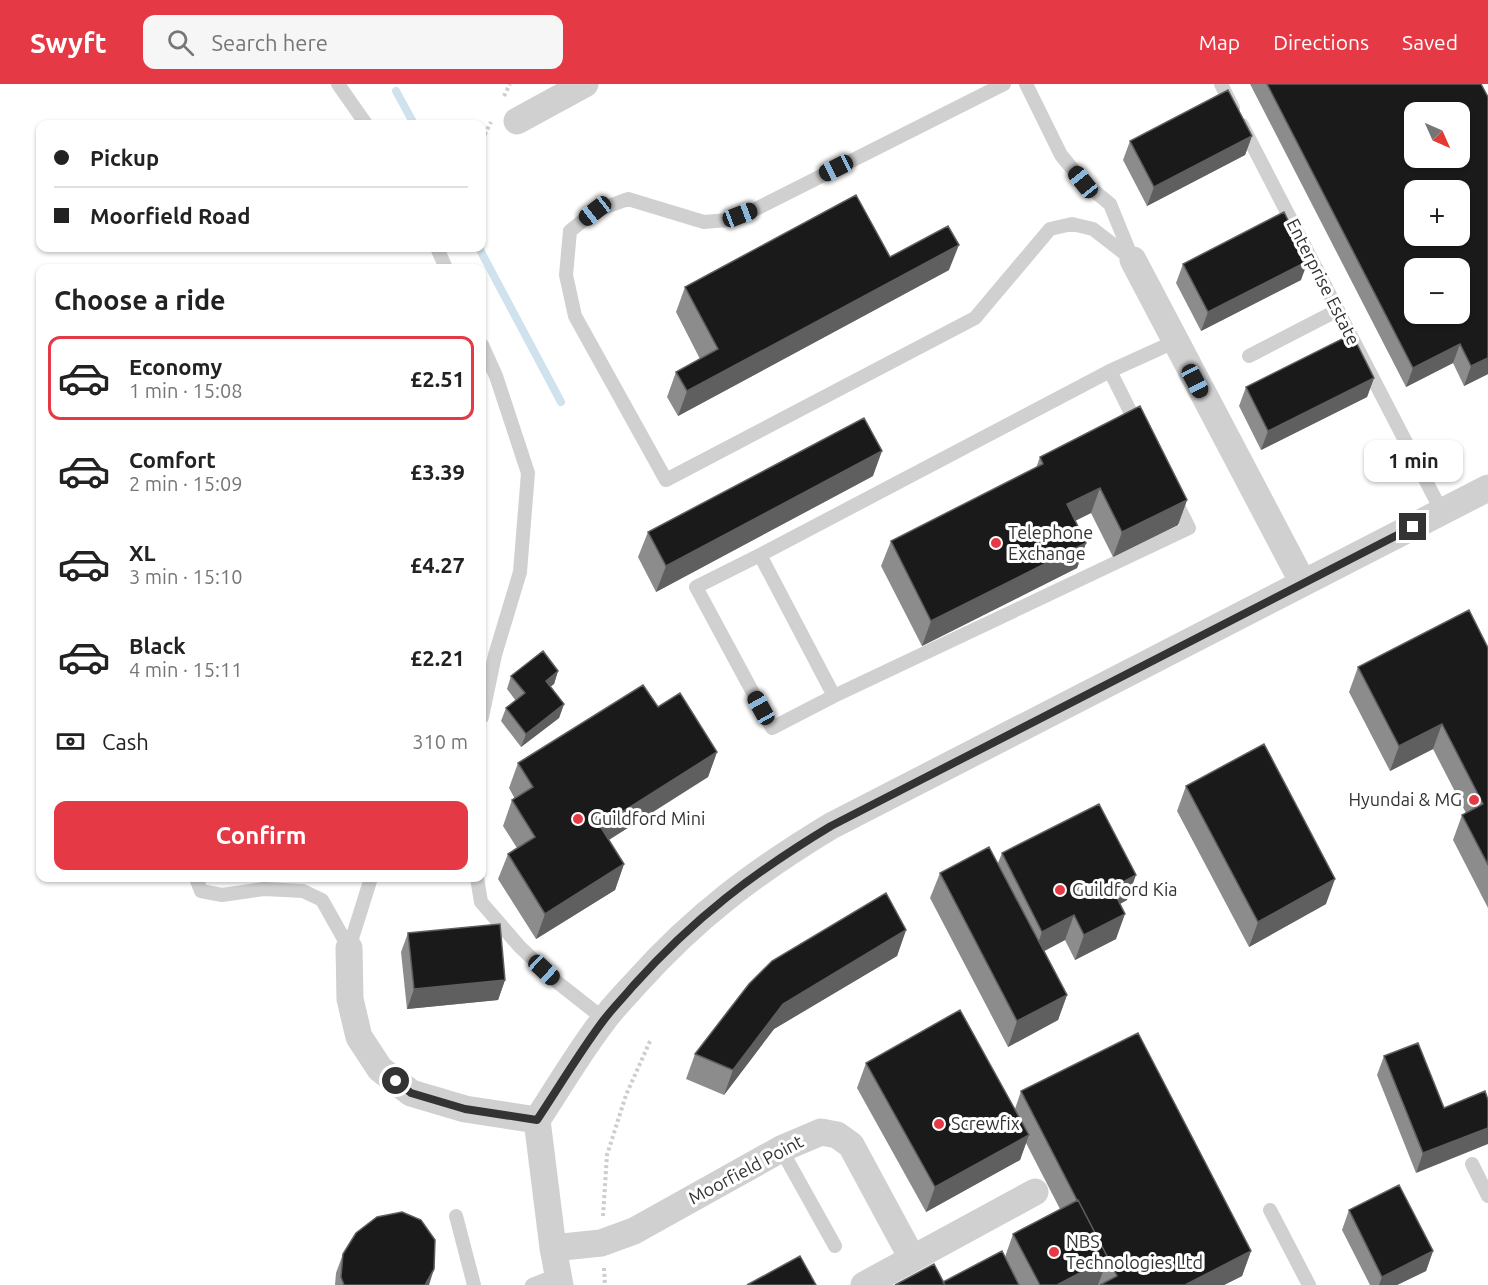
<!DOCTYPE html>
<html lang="en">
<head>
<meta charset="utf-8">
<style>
  :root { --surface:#fff; --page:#f6f6f6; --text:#222; --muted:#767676; --line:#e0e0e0; --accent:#e63946 }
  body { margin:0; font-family:Ubuntu,sans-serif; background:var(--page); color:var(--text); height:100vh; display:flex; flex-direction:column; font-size:22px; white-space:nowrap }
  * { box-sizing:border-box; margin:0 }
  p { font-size:20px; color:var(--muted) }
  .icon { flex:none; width:33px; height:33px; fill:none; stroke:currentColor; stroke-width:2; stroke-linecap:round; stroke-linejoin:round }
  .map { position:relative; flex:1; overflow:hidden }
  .panel { position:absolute; left:36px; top:180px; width:450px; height:618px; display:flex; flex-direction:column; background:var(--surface); border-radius:12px; box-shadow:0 2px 4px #0004 }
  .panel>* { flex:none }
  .top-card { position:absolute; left:36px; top:36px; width:450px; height:132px; border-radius:12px; box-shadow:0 2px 4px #0004; display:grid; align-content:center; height:132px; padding:0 18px; background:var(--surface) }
  .needle { width:39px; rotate:135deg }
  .buttons { position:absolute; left:1404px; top:18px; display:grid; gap:12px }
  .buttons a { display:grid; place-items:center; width:66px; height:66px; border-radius:12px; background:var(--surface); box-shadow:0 2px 4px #0004; font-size:30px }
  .end { position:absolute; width:27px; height:27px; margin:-14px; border:8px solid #333; background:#fff; box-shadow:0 0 0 3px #fff }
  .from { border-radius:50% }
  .bubble { position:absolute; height:42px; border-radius:12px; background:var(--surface); box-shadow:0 2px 4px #0004; font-size:20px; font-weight:700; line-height:42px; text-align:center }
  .car { position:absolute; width:18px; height:36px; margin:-18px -9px; border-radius:8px; box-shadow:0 0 4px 2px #0007; background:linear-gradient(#222 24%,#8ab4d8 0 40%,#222 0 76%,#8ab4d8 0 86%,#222 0) }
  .top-card b { display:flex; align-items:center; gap:21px; height:57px; font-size:22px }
  .top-card b+b { border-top:2px solid var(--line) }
  .top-card i { width:15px; height:15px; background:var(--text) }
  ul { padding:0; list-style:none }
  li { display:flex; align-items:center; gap:18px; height:84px; margin:0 12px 9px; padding:0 6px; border:3px solid transparent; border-radius:12px }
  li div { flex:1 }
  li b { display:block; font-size:22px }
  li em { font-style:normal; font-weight:700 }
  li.selected { border-color:var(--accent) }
  li>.icon { width:54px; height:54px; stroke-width:1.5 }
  h2 { padding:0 18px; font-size:27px; line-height:72px }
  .pay { display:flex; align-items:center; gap:15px; height:66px; padding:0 18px; font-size:22px }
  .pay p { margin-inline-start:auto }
  .cta { display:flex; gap:12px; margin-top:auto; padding:12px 18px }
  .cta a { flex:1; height:69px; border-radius:12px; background:var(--accent); color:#fff; font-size:24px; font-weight:700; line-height:69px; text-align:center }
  header { display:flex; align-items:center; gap:36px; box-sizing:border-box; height:84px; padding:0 30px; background:var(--accent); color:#fff }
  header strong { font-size:28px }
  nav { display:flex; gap:33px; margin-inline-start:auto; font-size:21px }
  .search { width:420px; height:54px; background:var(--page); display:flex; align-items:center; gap:15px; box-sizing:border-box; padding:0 21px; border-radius:12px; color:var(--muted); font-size:22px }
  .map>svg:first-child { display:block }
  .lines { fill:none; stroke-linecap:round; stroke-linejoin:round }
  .stream { stroke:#cfe2ee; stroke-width:8 }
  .path { stroke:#cdcdcd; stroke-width:4; stroke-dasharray:3 3; stroke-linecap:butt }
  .lane { stroke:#d0d0d0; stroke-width:14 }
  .street { stroke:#d0d0d0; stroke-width:27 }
  .wall { fill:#8c8c8c }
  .shaded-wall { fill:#5f5f5f }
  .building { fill:#1a1a1a; stroke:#5f5f5f; stroke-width:1.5; fill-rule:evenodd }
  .route { stroke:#333; stroke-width:8 }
  .poi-dot { fill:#e63946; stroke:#fff; stroke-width:2 }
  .labels { text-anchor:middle; stroke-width:6; stroke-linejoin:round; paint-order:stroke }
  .street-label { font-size:18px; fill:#333; stroke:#fff }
  .poi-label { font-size:18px; fill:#333; stroke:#fff; text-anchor:start }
</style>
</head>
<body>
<header>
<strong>Swyft</strong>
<div class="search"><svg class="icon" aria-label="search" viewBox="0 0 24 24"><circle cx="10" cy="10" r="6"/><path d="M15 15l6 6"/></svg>Search here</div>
<nav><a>Map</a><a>Directions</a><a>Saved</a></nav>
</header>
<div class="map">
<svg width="1488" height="1201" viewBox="0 0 1488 1201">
  <rect width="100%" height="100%" fill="#fff"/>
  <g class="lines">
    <!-- stream -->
    <path class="stream" d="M 396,7 L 414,40
      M 479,164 L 561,318"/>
    <!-- path -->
    <path class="path" d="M 504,12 L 510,0
      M 482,56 L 491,38
      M 603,1132 L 607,1071 L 626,1011 L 651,955
      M 604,1184 L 605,1201"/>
    <!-- lane -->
    <path class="lane" d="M 338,0 L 366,40
      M 1004,0 L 752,127 L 728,136 L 704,138 L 628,115 L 595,127 L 570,147 L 566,191 L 575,232 L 666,396 L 975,234 L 1050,145 L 1072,140 L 1093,145 L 1133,176
      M 1026,0 L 1061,71 L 1083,98 L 1110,120 L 1132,174
      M 1221,0 L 1233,24
      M 1242,41 L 1442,428
      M 437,164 L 446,184
      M 482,261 L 496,292 L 528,389 L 520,488 L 495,571 L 482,633
      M 1249,272 L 1338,226
      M 1110,287 L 1138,343
      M 1174,414 L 1189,444 L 834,612 L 760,471 L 1110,287 L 1174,258
      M 760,471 L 696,503 L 772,644 L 834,612
      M 196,794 L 201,807 L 222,811 L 264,805 L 303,807 L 322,816 L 349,864
      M 477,794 L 481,818 L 520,863 L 557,898 L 604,935
      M 349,864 L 371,794
      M 781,1065 L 835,1162
      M 1472,1080 L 1488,1112
      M 1270,1126 L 1309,1201
      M 456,1132 L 474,1201
      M 532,1201 L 557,1191"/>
    <!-- street -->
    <path class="street" d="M 517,37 L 585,0
      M 1133,176 L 1303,499
      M 349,864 L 350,915 L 359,953 L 380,985 L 411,1009 L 465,1025 L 537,1036
      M 537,1036 C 559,1003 579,968 603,937 C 613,923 625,911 636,899 C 696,832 755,788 831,742 L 1488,404
      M 537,1036 L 553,1164 L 560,1201
      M 553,1164 L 601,1159 L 634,1147 L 781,1065 L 821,1048 L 837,1051 L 851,1061 L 912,1174
      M 864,1201 L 1035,1108"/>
  </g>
  <!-- wall -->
  <path class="wall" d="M 1250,0 L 1481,0 L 1488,290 L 1464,302 L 1453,279 L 1406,303 Z
    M 1252,52 L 1245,71 L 1147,122 L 1123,76 L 1130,57 Z
    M 890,173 L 949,186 L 678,332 L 667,313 L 676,288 L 700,275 L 676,228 L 685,203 Z
    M 1183,180 L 1301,196 L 1201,247 L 1176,199 Z
    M 1374,294 L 1367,313 L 1261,366 L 1239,322 L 1246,303 Z
    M 1040,373 L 1187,416 L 1178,441 L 1113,473 L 1091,429 L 1075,437 L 1086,459 L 1077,484 L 922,562 L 881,482 L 891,457 L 1036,384 Z
    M 873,392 L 656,508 L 638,473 L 648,448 Z
    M 1488,564 L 1488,824 L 1453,756 L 1462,731 L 1466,729 L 1433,665 L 1390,687 L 1349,608 L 1358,583 Z
    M 558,587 L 554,600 L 550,603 L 564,620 L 559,634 L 521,663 L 501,637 L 506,624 L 516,617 L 507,605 L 511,592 Z
    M 658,623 L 717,668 L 708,693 L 609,756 L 624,780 L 615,806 L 536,855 L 498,795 L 508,770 L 517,764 L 503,742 L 512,716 L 515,715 L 509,704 L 518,679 Z
    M 1186,702 L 1326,820 L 1249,863 L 1177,727 Z
    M 1002,769 L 1127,816 L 1120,820 L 1116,855 L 1075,876 L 1065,856 L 1044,867 L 1067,911 L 1058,936 L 1008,963 L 930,814 L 940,789 L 998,779 Z
    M 906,846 L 897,872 L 774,945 L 724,1011 L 686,995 L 695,970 Z
    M 408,849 L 505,896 L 498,916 L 407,925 L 401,868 Z
    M 1384,972 L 1444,1024 L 1416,1089 L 1377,991 Z
    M 866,979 L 1015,1025 L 1021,1007 L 1251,1167 L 1242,1192 L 1224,1201 L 895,1201 L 943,1198 L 1005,1173 L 1013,1150 L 1060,1125 L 1026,1059 L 1020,1076 L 926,1128 L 857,1004 Z
    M 1349,1126 L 1433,1167 L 1426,1187 L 1397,1201 L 1370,1201 L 1342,1146 Z
    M 343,1170 L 429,1201 L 335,1201 L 336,1189 Z"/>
  <!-- shaded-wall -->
  <path class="shaded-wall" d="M 1252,52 L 1245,71 L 1147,122 L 1154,103 Z
    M 959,161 L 949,186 L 678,332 L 687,307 Z
    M 1308,177 L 1301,196 L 1201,247 L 1208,228 Z
    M 1460,260 L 1453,279 L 1406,303 L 1413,284 Z
    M 1488,274 L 1488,290 L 1464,302 L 1471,282 Z
    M 1374,294 L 1367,313 L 1261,366 L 1268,347 Z
    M 882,367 L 873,392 L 656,508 L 666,482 Z
    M 1100,404 L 1091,429 L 1058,445 L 1067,420 Z
    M 1187,416 L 1178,441 L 1113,473 L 1122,448 Z
    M 1086,459 L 1077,484 L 922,562 L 931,537 Z
    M 558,587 L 554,600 L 541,610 L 546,597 Z
    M 564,620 L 559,634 L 521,663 L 526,650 Z
    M 1442,640 L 1433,665 L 1390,687 L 1399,662 Z
    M 717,668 L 708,693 L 591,767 L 600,742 Z
    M 624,780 L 615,806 L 536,855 L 545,830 Z
    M 1136,791 L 1127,816 L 1103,829 L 1112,804 Z
    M 1335,795 L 1326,820 L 1249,863 L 1258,838 Z
    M 1125,830 L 1116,855 L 1075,876 L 1084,851 Z
    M 1074,831 L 1065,856 L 1033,873 L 1042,848 Z
    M 906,846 L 897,872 L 774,945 L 724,1011 L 733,986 L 783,920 Z
    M 505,896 L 498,916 L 407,925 L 414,905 Z
    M 1067,911 L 1058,936 L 1008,963 L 1017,937 Z
    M 1488,1044 L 1488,1060 L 1416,1089 L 1423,1069 Z
    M 1029,1051 L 1020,1076 L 926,1128 L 935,1103 Z
    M 1251,1167 L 1242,1192 L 1224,1201 L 1185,1201 Z
    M 1433,1167 L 1426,1187 L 1397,1201 L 1379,1201 L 1382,1193 Z
    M 1108,1174 L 1098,1201 L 1057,1201 Z
    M 434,1185 L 429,1201 L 425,1201 Z"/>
  <!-- building -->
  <path class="building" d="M 1267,0 L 1481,0 L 1488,13 L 1488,274 L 1471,282 L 1460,260 L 1413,284 ZM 1414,28 L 1460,28 L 1460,74 L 1414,74 ZM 1414,106 L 1460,106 L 1460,152 L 1414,152 ZM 1414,184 L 1460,184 L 1460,230 L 1414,230 Z
    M 1228,6 L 1252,52 L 1154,103 L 1130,57 Z
    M 856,111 L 890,173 L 948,142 L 959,161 L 687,307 L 676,288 L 718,265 L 685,203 Z
    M 1284,128 L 1308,177 L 1208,228 L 1183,180 Z
    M 1352,250 L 1374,294 L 1268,347 L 1246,303 Z
    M 1140,322 L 1187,416 L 1122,448 L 1100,404 L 1067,420 L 1086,459 L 931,537 L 891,457 L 1043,380 L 1040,373 Z
    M 864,334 L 882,367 L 666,482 L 648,448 Z
    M 1469,526 L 1488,564 L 1488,781 L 1462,731 L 1483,720 L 1442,640 L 1399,662 L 1358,583 Z
    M 543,567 L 558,587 L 546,597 L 564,620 L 526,650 L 506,624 L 525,609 L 511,592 Z
    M 643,601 L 658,623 L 680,609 L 717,668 L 600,742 L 624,780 L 545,830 L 508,770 L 535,753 L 512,716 L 533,703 L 518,679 Z
    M 1264,660 L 1335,795 L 1258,838 L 1186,702 Z
    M 1099,720 L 1136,791 L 1112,804 L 1125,830 L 1084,851 L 1074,831 L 1042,848 L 1002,769 Z
    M 989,763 L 1067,911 L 1017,937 L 940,789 Z
    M 886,809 L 906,846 L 783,920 L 733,986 L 695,970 L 749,900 L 772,877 Z
    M 500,840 L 505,896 L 414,905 L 408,849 Z
    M 960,926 L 1029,1051 L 935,1103 L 866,979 Z
    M 1138,949 L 1251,1167 L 1185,1201 L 1100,1201 L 1117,1192 L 1108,1175 L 1108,1174 L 1078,1116 L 1077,1116 L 1021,1007 Z
    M 1418,959 L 1444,1024 L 1485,1007 L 1488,1016 L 1488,1044 L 1423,1069 L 1384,972 Z
    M 1399,1101 L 1433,1167 L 1382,1193 L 1349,1126 Z
    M 1078,1116 L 1108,1174 L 1057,1201 L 1040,1201 L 1013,1150 Z
    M 402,1128 L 421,1136 L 435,1156 L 434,1185 L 425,1201 L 344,1201 L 341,1193 L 343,1170 L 356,1149 L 377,1133 Z
    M 1002,1167 L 1019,1201 L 945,1201 L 943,1198 Z
    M 800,1172 L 816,1201 L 747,1201 Z
    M 934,1180 L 945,1201 L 895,1201 Z"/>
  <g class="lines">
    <!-- route -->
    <path class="route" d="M 396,997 L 411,1009 L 465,1025 L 537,1036 C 559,1003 579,969 603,937 C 612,925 623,914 633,902 C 694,834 753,789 831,742 L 1413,443"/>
  </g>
  <!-- markers -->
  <g class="poi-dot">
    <circle cx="996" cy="459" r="6"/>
    <circle cx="1474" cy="716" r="6"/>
    <circle cx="578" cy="735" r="6"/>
    <circle cx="1060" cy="806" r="6"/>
    <circle cx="939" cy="1040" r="6"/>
    <circle cx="1054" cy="1168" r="6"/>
  </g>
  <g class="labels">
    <!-- street labels -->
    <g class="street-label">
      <text transform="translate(1323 198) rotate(63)" y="6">Enterprise Estate</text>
      <text transform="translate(746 1086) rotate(-28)" y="6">Moorfield Point</text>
    </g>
    <!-- poi labels -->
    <g class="poi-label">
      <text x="1008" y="455">Telephone<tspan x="1008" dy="21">Exchange</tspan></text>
      <text x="1462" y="722" text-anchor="end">Hyundai &amp; MG</text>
      <text x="590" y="741">Guildford Mini</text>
      <text x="1072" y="812">Guildford Kia</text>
      <text x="951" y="1046">Screwfix</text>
      <text x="1066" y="1164">NBS<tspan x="1066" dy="21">Technologies Ltd</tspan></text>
    </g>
  </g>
</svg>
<div class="buttons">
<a><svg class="needle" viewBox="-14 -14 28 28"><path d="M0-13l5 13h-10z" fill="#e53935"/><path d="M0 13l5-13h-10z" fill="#767676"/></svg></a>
<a>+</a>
<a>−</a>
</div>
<i class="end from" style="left:396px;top:997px"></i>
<i class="end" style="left:1413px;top:443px"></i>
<div class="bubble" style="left:1364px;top:356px;width:99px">1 min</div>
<i class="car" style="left:836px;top:84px;rotate:243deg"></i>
<i class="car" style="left:1083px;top:98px;rotate:321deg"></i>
<i class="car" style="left:595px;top:127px;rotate:232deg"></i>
<i class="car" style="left:740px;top:131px;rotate:69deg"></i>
<i class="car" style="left:1195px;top:297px;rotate:152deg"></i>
<i class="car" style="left:761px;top:624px;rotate:331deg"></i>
<i class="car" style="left:544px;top:886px;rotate:133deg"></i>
<div class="top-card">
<b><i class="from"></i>Pickup</b>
<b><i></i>Moorfield Road</b>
</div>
<section class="panel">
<h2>Choose a ride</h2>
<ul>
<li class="selected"><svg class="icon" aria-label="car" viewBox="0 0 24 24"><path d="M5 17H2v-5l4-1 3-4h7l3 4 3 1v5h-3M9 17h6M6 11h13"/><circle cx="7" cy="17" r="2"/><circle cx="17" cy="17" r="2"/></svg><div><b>Economy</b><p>1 min · 15:08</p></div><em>£2.51</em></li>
<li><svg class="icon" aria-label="car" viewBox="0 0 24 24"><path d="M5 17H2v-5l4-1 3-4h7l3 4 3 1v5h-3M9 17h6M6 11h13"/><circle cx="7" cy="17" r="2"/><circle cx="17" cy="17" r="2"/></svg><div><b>Comfort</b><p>2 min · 15:09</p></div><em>£3.39</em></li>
<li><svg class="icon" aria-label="car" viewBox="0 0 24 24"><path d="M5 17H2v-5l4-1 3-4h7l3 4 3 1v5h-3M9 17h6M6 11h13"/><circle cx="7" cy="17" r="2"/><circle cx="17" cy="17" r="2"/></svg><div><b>XL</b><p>3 min · 15:10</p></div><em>£4.27</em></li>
<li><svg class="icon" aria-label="car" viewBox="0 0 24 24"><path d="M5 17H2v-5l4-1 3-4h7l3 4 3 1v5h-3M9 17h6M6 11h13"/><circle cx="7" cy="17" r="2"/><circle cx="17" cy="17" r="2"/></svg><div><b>Black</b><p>4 min · 15:11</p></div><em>£2.21</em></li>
</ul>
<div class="pay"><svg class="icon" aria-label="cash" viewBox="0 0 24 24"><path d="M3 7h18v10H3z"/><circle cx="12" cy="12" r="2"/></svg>Cash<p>310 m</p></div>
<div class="cta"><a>Confirm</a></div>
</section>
</div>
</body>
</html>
